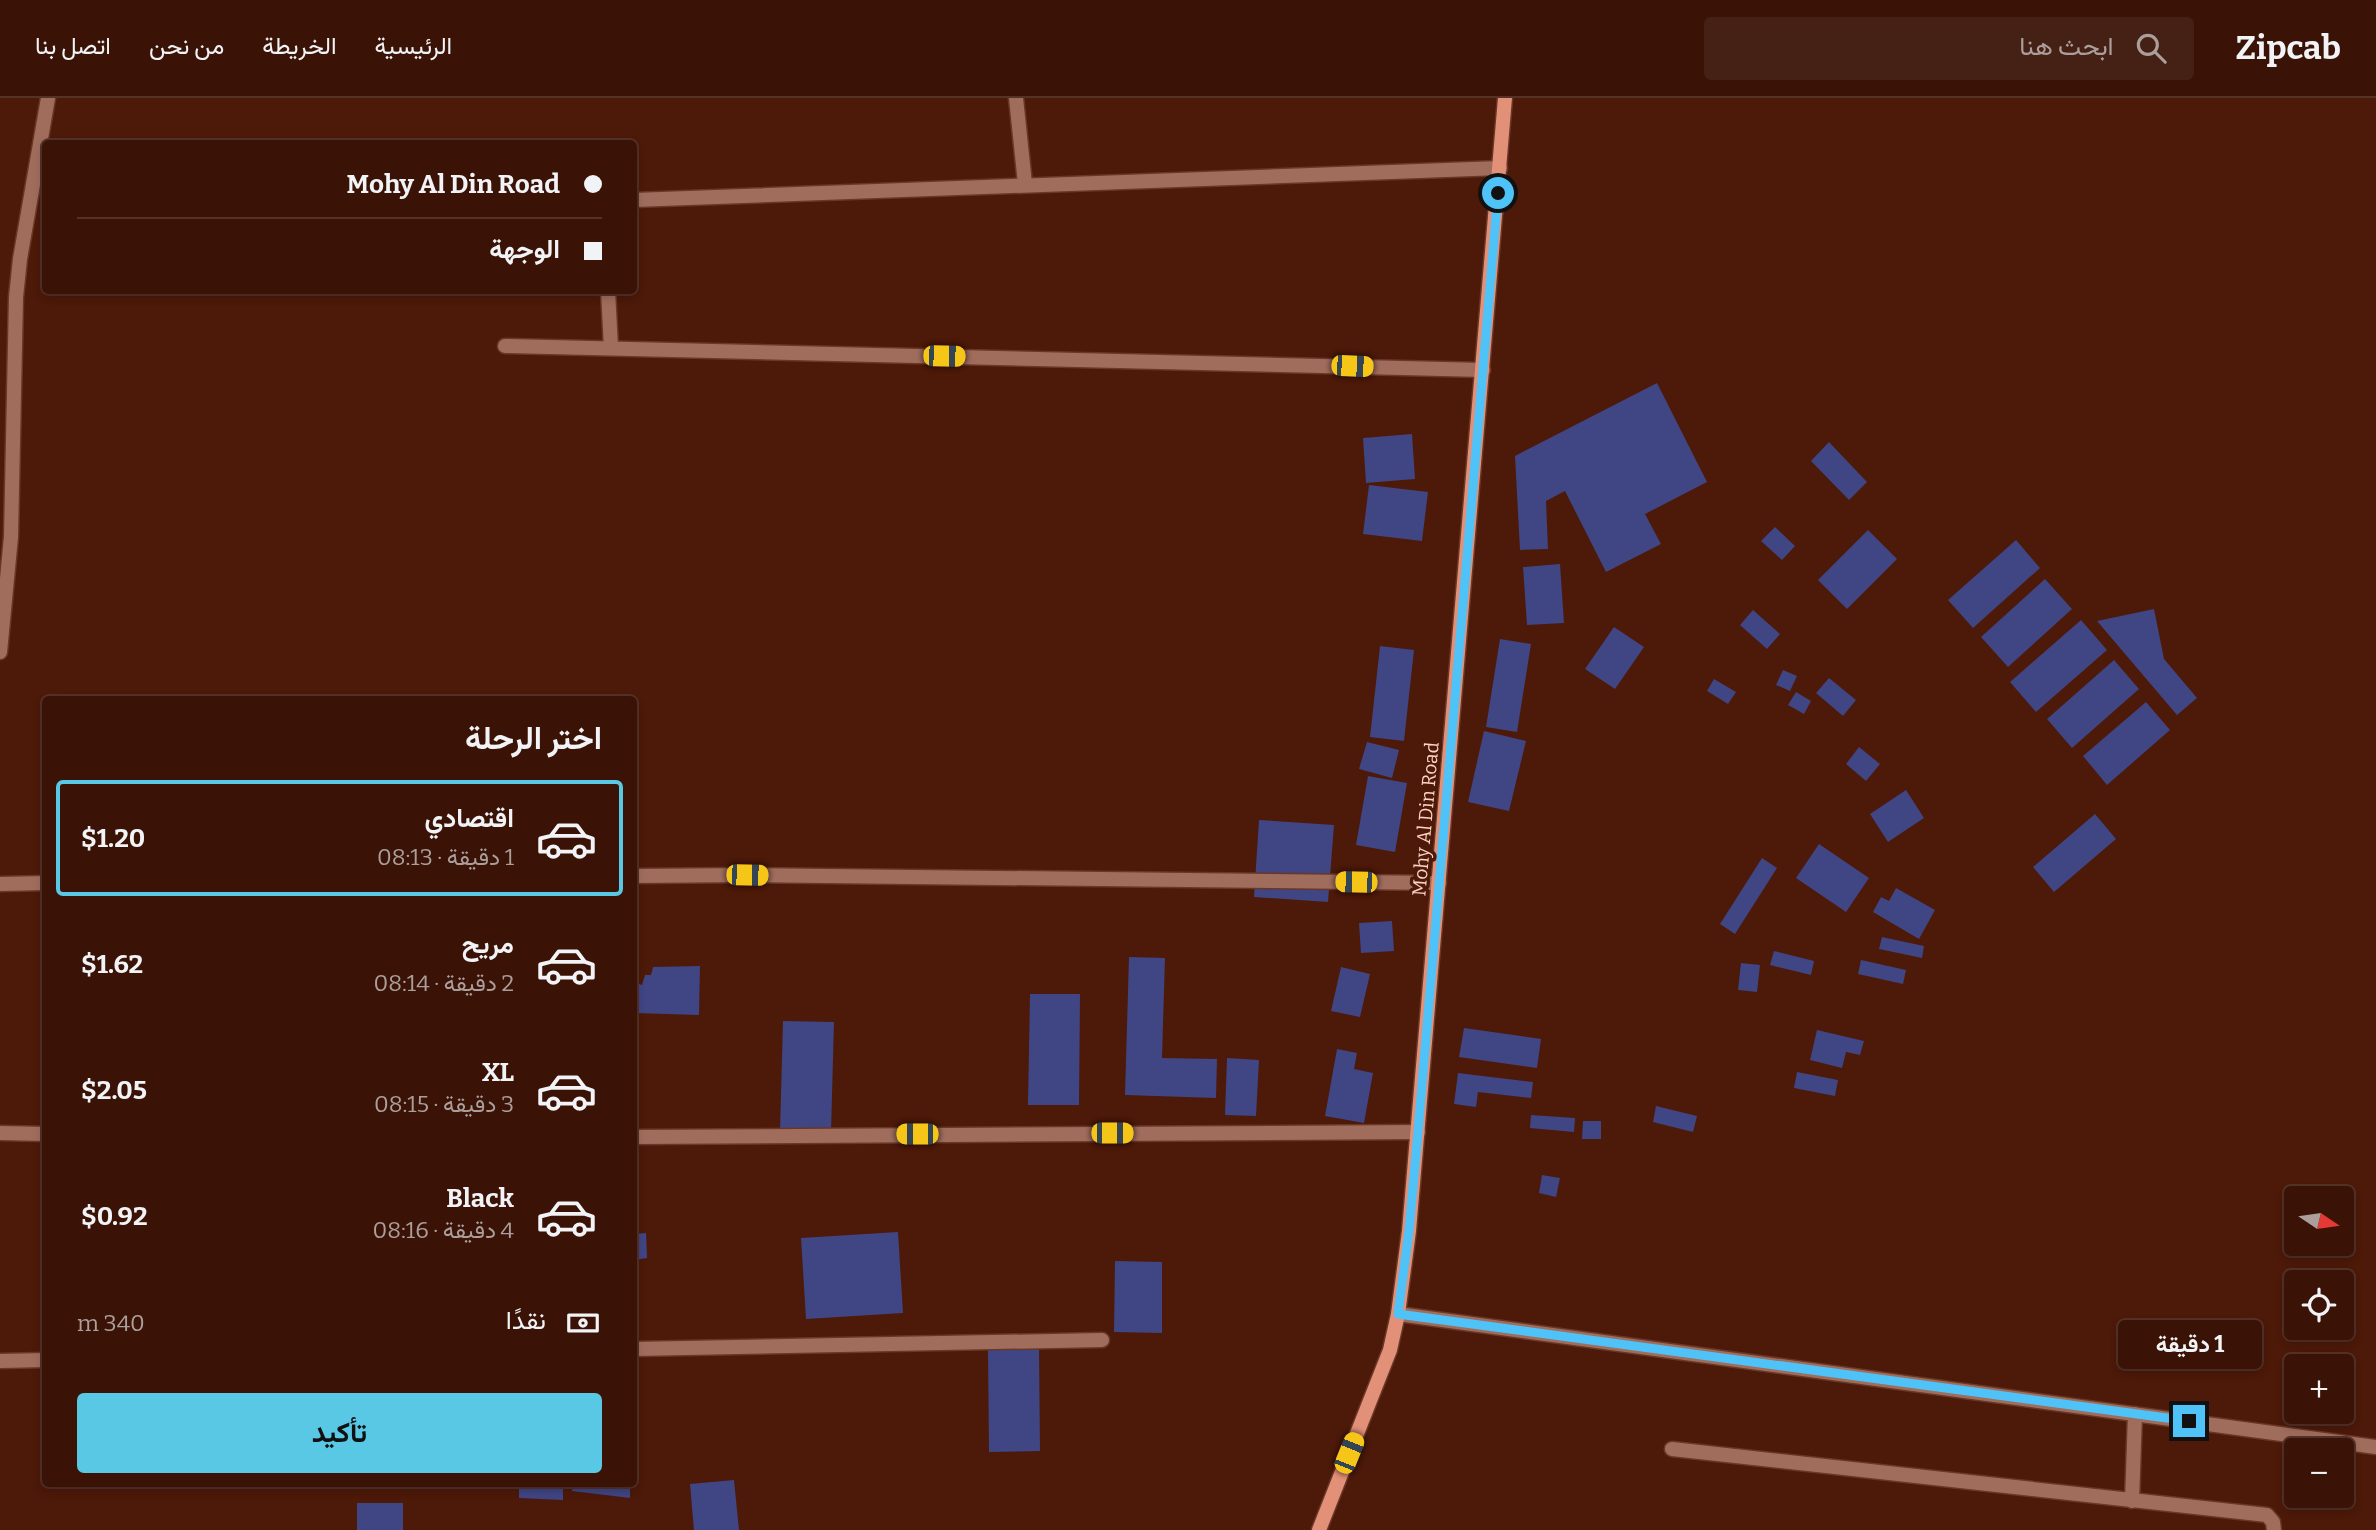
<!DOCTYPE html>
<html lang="ar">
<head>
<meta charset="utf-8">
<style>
  :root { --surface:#3a1306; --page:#452014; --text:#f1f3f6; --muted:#ab9e9b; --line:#543228; --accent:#59c8e5 }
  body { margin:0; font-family:Bitter,Vazirmatn,serif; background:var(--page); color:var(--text); direction:rtl; height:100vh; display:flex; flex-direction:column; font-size:26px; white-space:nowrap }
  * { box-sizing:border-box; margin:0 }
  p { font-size:23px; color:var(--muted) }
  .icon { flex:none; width:38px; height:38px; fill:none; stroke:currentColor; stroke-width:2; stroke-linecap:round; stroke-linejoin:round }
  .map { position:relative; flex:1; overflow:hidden; direction:ltr }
  .panel { position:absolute; left:42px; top:598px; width:595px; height:791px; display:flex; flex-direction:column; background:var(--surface); border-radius:7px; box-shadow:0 4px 10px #0003,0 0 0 2px var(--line); direction:rtl }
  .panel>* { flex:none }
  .hud { position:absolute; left:42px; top:42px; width:595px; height:154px; border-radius:7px; box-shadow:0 4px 10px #0003,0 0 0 2px var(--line); direction:rtl; display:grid; align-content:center; height:154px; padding:0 35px; background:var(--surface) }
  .needle { width:46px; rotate:103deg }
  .fabs { position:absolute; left:2284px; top:1088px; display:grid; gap:14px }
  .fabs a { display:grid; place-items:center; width:70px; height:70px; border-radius:7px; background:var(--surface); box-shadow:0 4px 10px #0003,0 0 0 2px var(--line); font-size:35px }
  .end { position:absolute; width:32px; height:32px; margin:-16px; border:9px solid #4fc3f7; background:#111; box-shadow:0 0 0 4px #111 }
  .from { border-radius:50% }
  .bubble { position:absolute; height:49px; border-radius:7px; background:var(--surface); box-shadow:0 4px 10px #0003,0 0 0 2px var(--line); font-size:23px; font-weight:700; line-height:49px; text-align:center; direction:rtl }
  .car { position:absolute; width:21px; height:42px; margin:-21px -10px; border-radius:9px; box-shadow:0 0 5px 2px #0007; background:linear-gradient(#f5c518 24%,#345 0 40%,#f5c518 0 76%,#345 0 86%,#f5c518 0) }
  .hud b { display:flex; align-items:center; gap:24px; height:66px; font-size:26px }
  .hud b+b { border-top:2px solid var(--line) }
  .hud i { width:18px; height:18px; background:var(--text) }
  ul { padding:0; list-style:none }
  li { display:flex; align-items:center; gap:21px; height:116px; margin:0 14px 10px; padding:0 21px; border:4px solid transparent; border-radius:7px }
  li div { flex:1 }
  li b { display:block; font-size:26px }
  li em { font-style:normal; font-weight:700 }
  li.selected { border-color:var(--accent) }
  li>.icon { width:63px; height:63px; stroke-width:1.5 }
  h2 { padding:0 35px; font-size:32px; line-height:84px }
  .pay { display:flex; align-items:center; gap:18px; height:77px; padding:0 35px; font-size:26px }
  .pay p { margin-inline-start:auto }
  .primary-button { display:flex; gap:14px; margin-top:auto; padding:14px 35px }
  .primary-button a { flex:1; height:80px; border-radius:7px; background:var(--accent); color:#111; font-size:28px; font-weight:700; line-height:80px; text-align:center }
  header { display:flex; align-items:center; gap:42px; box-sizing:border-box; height:98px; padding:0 35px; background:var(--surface); border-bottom:2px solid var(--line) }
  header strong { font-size:33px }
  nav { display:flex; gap:38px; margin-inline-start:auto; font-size:24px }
  .search { width:490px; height:63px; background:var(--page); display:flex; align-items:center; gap:18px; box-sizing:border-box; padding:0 24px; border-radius:7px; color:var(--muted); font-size:26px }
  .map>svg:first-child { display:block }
  .building { fill:#404584 }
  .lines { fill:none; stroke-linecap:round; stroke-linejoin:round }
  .lane-casing { stroke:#693726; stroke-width:17 }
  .street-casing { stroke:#693726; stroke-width:17 }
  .secondary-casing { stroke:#693726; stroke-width:17 }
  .lane { stroke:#a06d5d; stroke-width:14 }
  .street { stroke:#a06d5d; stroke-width:14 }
  .secondary { stroke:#e29078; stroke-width:14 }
  .route { stroke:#4fc3f7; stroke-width:9 }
  .labels { text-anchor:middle; stroke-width:7; stroke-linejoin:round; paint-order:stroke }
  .street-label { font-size:19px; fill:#fed3c6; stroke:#4d1908 }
</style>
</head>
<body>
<header>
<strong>Zipcab</strong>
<div class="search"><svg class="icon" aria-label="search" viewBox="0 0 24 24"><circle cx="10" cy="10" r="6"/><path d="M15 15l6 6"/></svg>ابحث هنا</div>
<nav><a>الرئيسية</a><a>الخريطة</a><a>من نحن</a><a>اتصل بنا</a></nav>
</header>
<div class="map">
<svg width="2376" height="1432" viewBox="0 0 2376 1432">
  <rect width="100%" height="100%" fill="#4d1908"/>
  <!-- building -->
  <path class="building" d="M 1657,285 L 1707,384 L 1645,416 L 1661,446 L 1606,474 L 1565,393 L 1546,403 L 1548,451 L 1520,452 L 1515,358 Z
    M 1412,336 L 1415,381 L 1366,385 L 1363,340 Z
    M 1829,344 L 1867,384 L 1849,402 L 1811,363 Z
    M 1369,387 L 1428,394 L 1422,443 L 1363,436 Z
    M 1775,429 L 1795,448 L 1782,462 L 1761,443 Z
    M 1868,432 L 1897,461 L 1847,511 L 1818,482 Z
    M 2016,442 L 2040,470 L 1973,530 L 1948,502 Z
    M 1560,466 L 1564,525 L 1527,527 L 1523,469 Z
    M 2045,481 L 2072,511 L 2008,569 L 1981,539 Z
    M 2154,511 L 2164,561 L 2197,600 L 2177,617 L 2097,523 Z
    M 1753,512 L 1780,536 L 1767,551 L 1740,527 Z
    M 2081,522 L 2107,552 L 2036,614 L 2010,584 Z
    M 1614,529 L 1644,549 L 1615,591 L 1585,571 Z
    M 1500,541 L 1531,546 L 1517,634 L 1486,629 Z
    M 1380,548 L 1414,552 L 1404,643 L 1370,639 Z
    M 2114,562 L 2139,591 L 2072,650 L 2047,621 Z
    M 1783,572 L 1797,578 L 1790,593 L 1776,587 Z
    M 1829,580 L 1856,602 L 1843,618 L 1816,595 Z
    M 1714,581 L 1736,594 L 1728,606 L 1707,593 Z
    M 1796,594 L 1811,603 L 1804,616 L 1788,607 Z
    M 2146,604 L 2170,632 L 2107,687 L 2083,658 Z
    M 1484,633 L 1526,643 L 1509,713 L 1468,704 Z
    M 1367,644 L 1399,652 L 1392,680 L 1359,671 Z
    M 1859,649 L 1880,666 L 1866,683 L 1846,666 Z
    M 1368,678 L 1407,685 L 1395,754 L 1356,747 Z
    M 1906,692 L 1924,720 L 1888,744 L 1870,716 Z
    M 2095,716 L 2116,741 L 2054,794 L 2033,769 Z
    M 1259,722 L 1334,727 L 1328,804 L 1254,799 Z
    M 1819,746 L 1869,780 L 1846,814 L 1796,780 Z
    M 1762,760 L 1777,770 L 1735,836 L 1720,826 Z
    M 1896,790 L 1935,812 L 1919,841 L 1873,814 L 1881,799 L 1889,803 Z
    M 1392,823 L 1394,853 L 1361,855 L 1359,825 Z
    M 1882,839 L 1924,848 L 1922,860 L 1879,851 Z
    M 1774,853 L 1814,863 L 1811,877 L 1770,867 Z
    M 1129,859 L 1165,860 L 1162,960 L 1217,961 L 1216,1000 L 1125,997 Z
    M 1861,862 L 1906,872 L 1903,886 L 1858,876 Z
    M 1741,865 L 1760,867 L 1757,894 L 1738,892 Z
    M 700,868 L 699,917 L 634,915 L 634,884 L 642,887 L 645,877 L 651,877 L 653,869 Z
    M 1341,869 L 1370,876 L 1360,919 L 1331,913 Z
    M 1030,896 L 1080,896 L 1079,1007 L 1028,1007 Z
    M 783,923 L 834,924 L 831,1034 L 780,1033 Z
    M 1464,930 L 1541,941 L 1537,970 L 1459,959 Z
    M 1817,932 L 1864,943 L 1860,957 L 1846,954 L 1842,970 L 1810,962 Z
    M 1337,951 L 1357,955 L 1354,971 L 1373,975 L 1364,1025 L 1325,1018 Z
    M 1227,960 L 1259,962 L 1256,1018 L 1225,1017 Z
    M 1797,974 L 1838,982 L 1835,998 L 1794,990 Z
    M 1458,975 L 1533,984 L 1531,1000 L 1478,994 L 1476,1009 L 1454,1006 Z
    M 1656,1008 L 1697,1018 L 1693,1034 L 1653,1024 Z
    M 1531,1017 L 1575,1020 L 1574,1034 L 1530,1030 Z
    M 1583,1023 L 1601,1023 L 1601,1041 L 1582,1041 Z
    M 1542,1077 L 1560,1080 L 1556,1099 L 1539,1095 Z
    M 898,1134 L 903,1215 L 806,1221 L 801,1140 Z
    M 646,1135 L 647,1160 L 634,1162 L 634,1136 Z
    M 1115,1163 L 1162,1164 L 1162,1235 L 1114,1234 Z
    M 1039,1250 L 1040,1353 L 989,1354 L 988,1251 Z
    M 734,1382 L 739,1432 L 694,1432 L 690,1386 Z
    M 519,1386 L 563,1386 L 563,1402 L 519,1400 Z
    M 573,1386 L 630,1386 L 630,1400 L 572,1393 Z
    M 357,1405 L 403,1405 L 403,1432 L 357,1432 Z"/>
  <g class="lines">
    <!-- lane casing -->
    <g class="lane-casing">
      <path id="lane" d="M 1398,1216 L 2376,1349
        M 1672,1351 L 2267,1417 L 2273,1424 L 2274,1432
        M 2132,1403 L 2135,1316"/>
    </g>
    <!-- street casing -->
    <g class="street-casing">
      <path id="street" d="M 1016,0 L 1025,86
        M 634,102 L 1500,70
        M 608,192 L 611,250
        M 505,248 L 1483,272
        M 0,554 L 11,439 L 16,199 L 20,161 L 48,0
        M 634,778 L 747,777 L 1439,785
        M 0,786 L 46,785
        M 0,1035 L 46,1036
        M 634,1039 L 1418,1034
        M 634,1251 L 1102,1242
        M 0,1263 L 46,1262"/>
    </g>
    <!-- secondary casing -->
    <g class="secondary-casing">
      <path id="secondary" d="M 1319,1432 L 1390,1252 L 1398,1216 L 1409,1133 L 1505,0"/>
    </g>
    <!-- lane -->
    <use href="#lane" class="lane"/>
    <!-- street -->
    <use href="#street" class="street"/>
    <!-- secondary -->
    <use href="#secondary" class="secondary"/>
  </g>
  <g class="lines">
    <!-- route -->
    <path class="route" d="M 1498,95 L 1418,1034 L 1409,1133 L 1398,1216 L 2189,1323"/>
  </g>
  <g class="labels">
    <!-- street labels -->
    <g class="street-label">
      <text transform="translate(1425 721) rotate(-85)" y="7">Mohy Al Din Road</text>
    </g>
  </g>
</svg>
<div class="fabs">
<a><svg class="needle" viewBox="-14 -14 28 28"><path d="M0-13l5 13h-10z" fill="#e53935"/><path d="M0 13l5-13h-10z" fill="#ab9e9b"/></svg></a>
<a><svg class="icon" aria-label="locate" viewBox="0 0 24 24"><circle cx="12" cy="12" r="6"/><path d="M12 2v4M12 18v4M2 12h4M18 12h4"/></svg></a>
<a>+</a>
<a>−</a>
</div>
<i class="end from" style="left:1498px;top:95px"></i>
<i class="end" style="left:2189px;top:1323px"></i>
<div class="bubble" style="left:2118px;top:1222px;width:144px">1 دقيقة</div>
<i class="car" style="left:944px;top:258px;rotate:91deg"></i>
<i class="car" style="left:1352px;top:268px;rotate:92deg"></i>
<i class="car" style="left:747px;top:777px;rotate:91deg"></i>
<i class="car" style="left:1356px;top:784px;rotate:271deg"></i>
<i class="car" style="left:1112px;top:1035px;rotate:90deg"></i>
<i class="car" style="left:917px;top:1036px;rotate:270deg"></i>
<i class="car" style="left:1349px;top:1355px;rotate:22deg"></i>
<div class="hud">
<b><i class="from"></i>Mohy Al Din Road</b>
<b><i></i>الوجهة</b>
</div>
<section class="panel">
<h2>اختر الرحلة</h2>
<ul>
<li class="selected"><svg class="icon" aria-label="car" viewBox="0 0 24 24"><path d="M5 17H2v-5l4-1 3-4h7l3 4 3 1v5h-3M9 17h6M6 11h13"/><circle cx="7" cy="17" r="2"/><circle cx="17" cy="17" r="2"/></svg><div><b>اقتصادي</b><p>1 دقيقة · 08:13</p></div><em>$1.20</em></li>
<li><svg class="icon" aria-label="car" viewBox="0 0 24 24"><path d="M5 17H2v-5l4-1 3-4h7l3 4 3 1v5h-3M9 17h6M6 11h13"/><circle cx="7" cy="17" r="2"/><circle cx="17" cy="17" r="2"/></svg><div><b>مريح</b><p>2 دقيقة · 08:14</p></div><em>$1.62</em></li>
<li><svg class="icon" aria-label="car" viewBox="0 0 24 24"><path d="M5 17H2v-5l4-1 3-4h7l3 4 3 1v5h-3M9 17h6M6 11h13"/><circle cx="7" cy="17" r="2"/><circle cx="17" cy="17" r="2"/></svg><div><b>XL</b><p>3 دقيقة · 08:15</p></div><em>$2.05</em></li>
<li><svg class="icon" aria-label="car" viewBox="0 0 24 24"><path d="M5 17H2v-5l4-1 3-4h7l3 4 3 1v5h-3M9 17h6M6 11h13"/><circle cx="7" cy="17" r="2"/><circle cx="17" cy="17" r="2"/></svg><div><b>Black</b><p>4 دقيقة · 08:16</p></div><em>$0.92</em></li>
</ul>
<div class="pay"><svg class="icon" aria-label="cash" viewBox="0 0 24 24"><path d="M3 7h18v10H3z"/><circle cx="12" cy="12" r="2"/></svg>نقدًا<p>340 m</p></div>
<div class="primary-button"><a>تأكيد</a></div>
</section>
</div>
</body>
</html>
